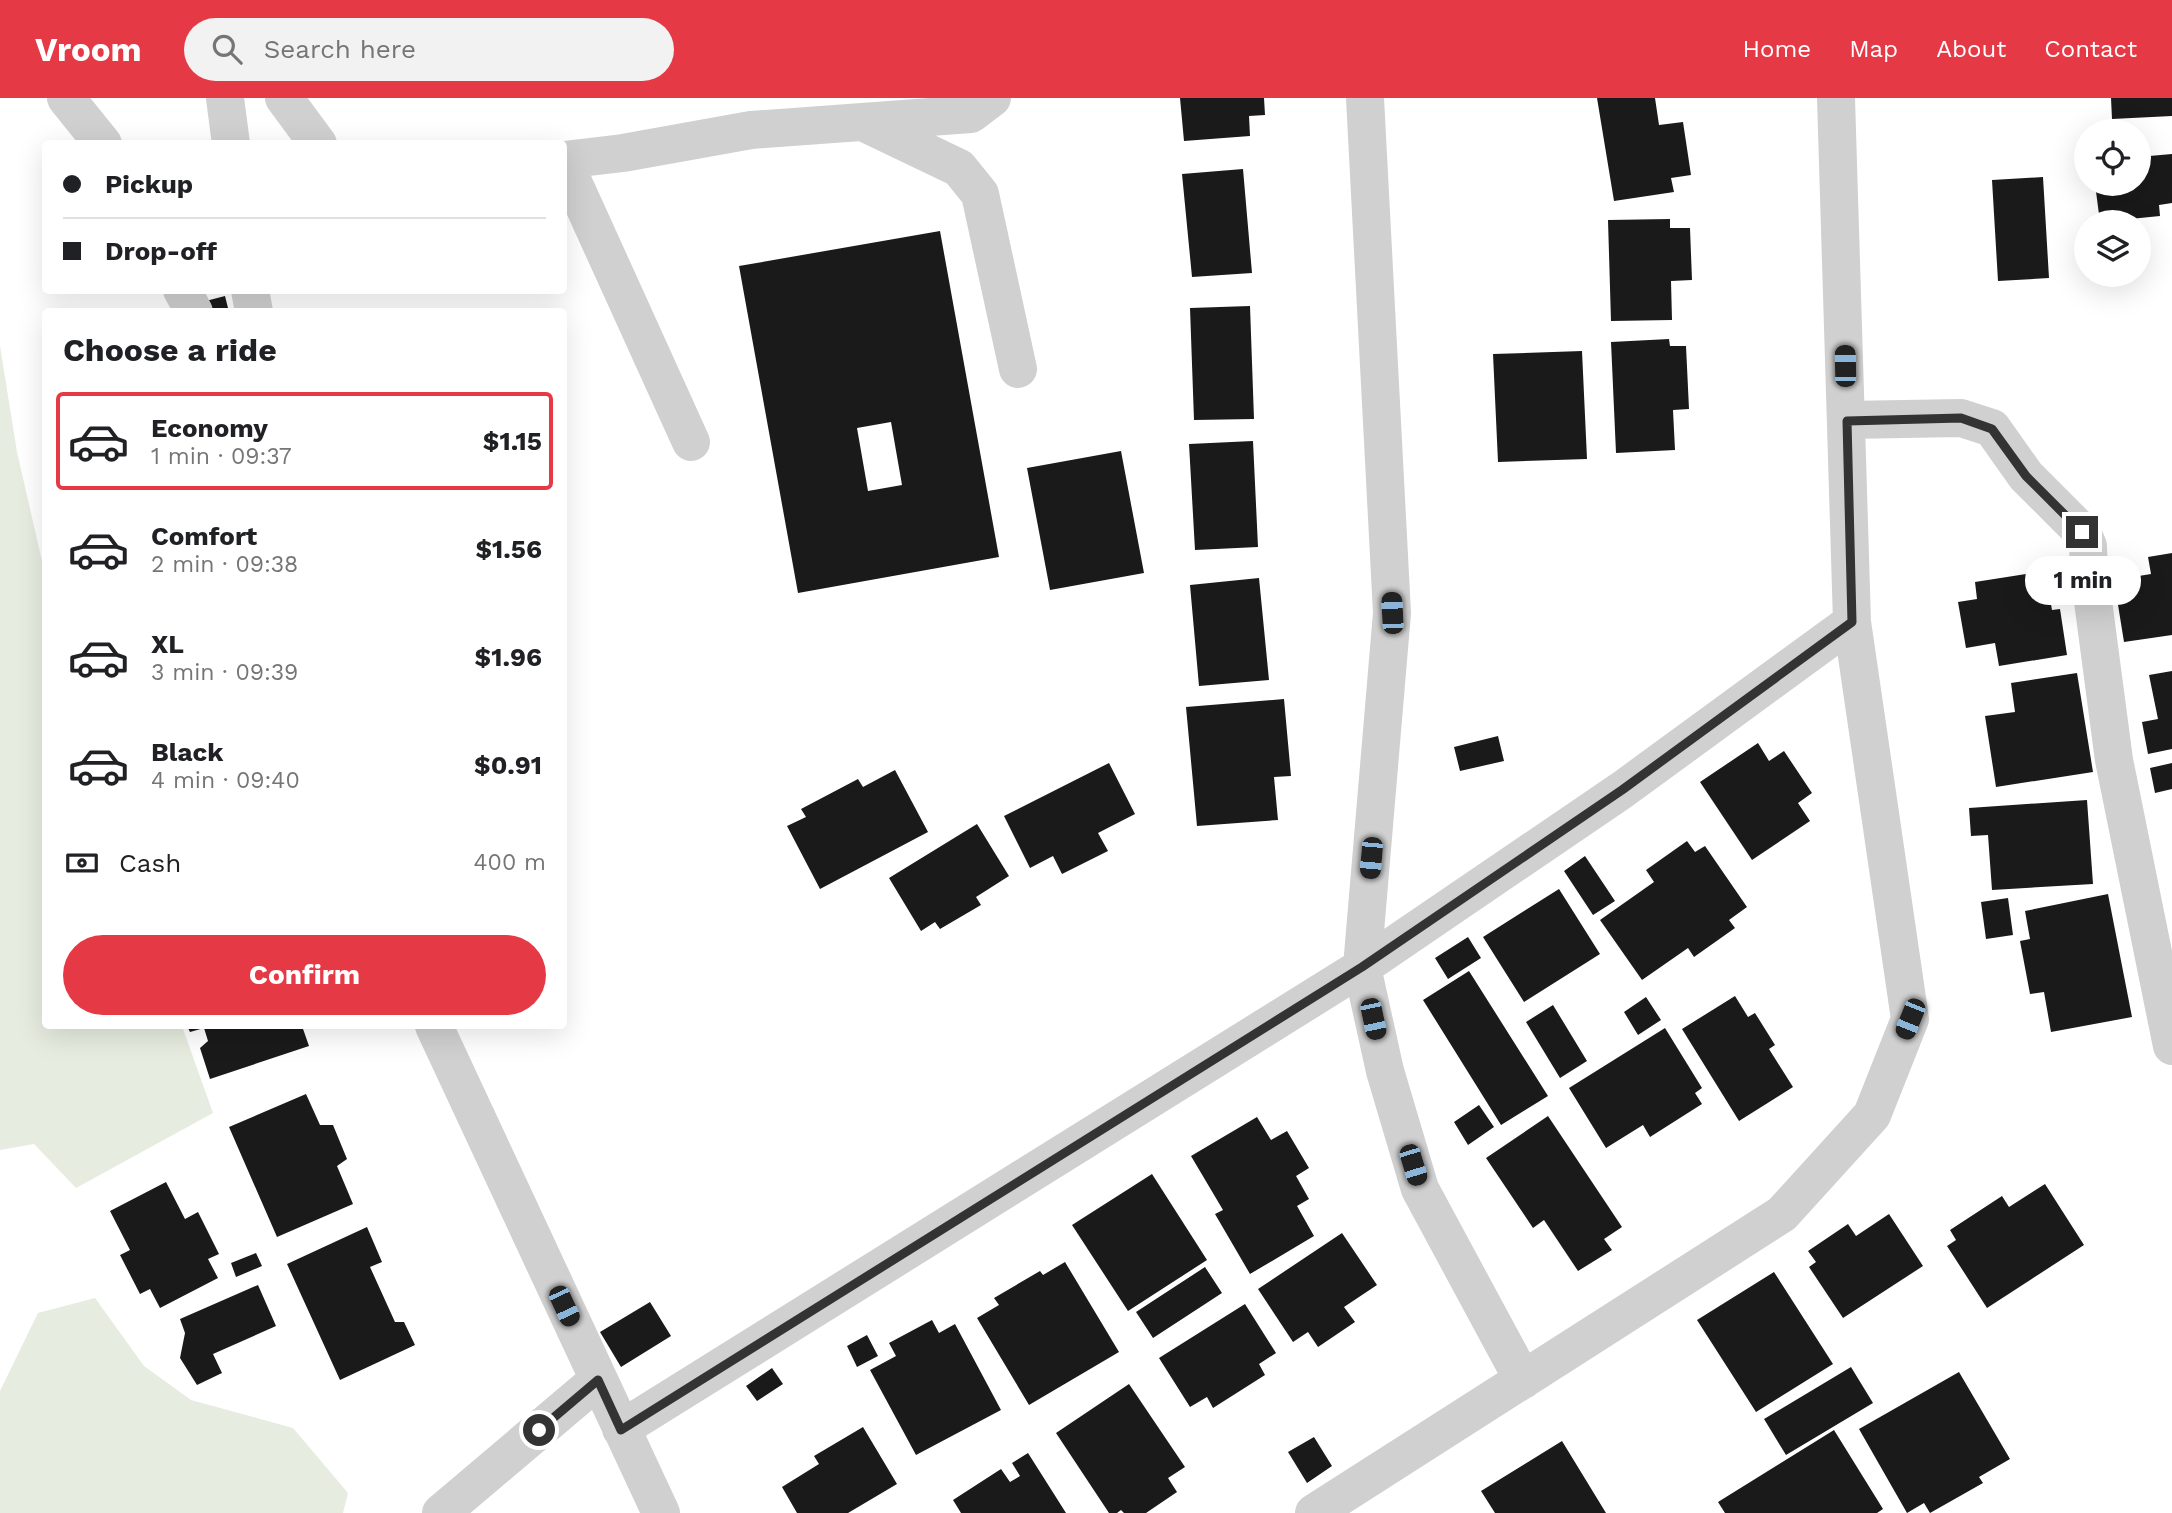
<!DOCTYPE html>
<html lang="en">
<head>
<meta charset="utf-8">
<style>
  :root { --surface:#fff; --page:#f2f2f2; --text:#202124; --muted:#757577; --line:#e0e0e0; --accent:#e63946 }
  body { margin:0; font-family:"Work Sans",sans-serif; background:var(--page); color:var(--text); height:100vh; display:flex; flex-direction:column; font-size:26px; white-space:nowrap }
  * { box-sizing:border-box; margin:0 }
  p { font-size:23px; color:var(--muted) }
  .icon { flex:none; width:38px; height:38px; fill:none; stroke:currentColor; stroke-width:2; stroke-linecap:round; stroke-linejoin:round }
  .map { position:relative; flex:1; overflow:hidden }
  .drawer { position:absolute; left:42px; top:210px; width:525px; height:721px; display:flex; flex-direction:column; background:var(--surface); border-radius:7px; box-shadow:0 7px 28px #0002 }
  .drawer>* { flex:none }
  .top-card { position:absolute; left:42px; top:42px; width:525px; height:154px; border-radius:7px; box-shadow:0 7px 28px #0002; display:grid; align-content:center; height:154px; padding:0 21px; background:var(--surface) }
  .controls { position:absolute; left:2074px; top:21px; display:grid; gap:14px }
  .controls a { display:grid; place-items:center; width:77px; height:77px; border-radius:50%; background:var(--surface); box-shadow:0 7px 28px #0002; font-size:35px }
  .end { position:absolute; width:32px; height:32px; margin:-16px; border:9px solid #333; background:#fff; box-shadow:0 0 0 4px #fff }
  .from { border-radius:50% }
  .bubble { position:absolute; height:49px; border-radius:24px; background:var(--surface); box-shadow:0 7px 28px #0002; font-size:23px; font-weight:700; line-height:49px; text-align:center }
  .car { position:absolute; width:21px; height:42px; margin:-21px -10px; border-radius:9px; box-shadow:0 0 5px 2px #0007; background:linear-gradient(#222 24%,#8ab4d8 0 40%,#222 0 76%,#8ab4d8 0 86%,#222 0) }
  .top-card b { display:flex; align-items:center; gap:24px; height:66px; font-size:26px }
  .top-card b+b { border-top:2px solid var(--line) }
  .top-card i { width:18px; height:18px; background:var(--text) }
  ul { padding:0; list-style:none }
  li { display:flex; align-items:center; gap:21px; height:98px; margin:0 14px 10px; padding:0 7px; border:4px solid transparent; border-radius:7px }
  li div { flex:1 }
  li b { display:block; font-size:26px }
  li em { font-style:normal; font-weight:700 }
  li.current { border-color:var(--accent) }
  li>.icon { width:63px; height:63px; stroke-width:1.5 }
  h2 { padding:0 21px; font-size:32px; line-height:84px }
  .pay { display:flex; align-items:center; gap:18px; height:77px; padding:0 21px; font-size:26px }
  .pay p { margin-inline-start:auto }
  .action { display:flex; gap:14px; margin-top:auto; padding:14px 21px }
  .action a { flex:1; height:80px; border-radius:42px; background:var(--accent); color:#fff; font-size:28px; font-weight:700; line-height:80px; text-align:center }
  header { display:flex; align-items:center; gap:42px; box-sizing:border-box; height:98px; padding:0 35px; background:var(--accent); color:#fff }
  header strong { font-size:33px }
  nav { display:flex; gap:38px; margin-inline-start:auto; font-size:24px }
  .search { width:490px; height:63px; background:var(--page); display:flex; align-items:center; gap:18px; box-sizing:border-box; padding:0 24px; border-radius:38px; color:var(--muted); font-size:26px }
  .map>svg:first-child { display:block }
  .green { fill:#e6ecdf }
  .building { fill:#1a1a1a; fill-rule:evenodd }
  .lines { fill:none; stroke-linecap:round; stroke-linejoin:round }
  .minor { stroke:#d0d0d0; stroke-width:38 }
  .route { stroke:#333; stroke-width:9 }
</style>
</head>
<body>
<header>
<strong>Vroom</strong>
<div class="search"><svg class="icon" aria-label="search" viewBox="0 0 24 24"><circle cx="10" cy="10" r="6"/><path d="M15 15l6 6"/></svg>Search here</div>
<nav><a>Home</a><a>Map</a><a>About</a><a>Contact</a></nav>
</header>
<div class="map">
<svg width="2172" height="1415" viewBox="0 0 2172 1415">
  <rect width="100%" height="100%" fill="#fff"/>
  <!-- green -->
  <path class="green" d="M 0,248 L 17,354 L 45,476 L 46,928 L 182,928 L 213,1015 L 76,1090 L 34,1046 L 0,1052 Z
    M 95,1200 L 144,1268 L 191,1302 L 293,1330 L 348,1395 L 343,1415 L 0,1415 L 0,1293 L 38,1215 Z"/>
  <!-- building -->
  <path class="building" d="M 1180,0 L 1264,0 L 1265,17 L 1249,18 L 1250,38 L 1184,43 Z
    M 1597,0 L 1655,0 L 1659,27 L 1683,24 L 1691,77 L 1671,80 L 1674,94 L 1614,103 Z
    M 2111,0 L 2172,0 L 2172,18 L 2112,21 Z
    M 2172,56 L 2172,105 L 2159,107 L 2160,118 L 2100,124 L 2095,86 L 2138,86 L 2138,59 Z
    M 1243,71 L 1252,175 L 1192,179 L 1182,76 Z
    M 2043,79 L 2049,180 L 1998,183 L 1992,82 Z
    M 1670,121 L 1670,130 L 1690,130 L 1692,182 L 1671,183 L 1672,222 L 1611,223 L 1608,122 Z
    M 940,133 L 999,459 L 798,495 L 739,168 ZM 891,324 L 902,387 L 868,393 L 857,330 Z
    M 225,198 L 229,214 L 200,214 L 198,205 Z
    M 1250,208 L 1254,321 L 1194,322 L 1190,210 Z
    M 1669,241 L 1670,248 L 1686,248 L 1689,311 L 1673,312 L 1675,352 L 1616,355 L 1611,244 Z
    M 1582,253 L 1587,361 L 1498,364 L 1493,256 Z
    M 1253,343 L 1258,449 L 1195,452 L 1189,346 Z
    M 1121,353 L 1144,475 L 1050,492 L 1027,370 Z
    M 2172,455 L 2172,537 L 2124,544 L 2114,482 L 2151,476 L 2148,459 Z
    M 2045,473 L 2052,512 L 2060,511 L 2067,557 L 1999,568 L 1995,545 L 1966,550 L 1958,504 L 1977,501 L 1975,484 Z
    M 1259,480 L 1269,582 L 1199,588 L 1190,487 Z
    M 2172,573 L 2172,651 L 2148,656 L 2142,624 L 2158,621 L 2149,577 Z
    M 2077,575 L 2093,674 L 1996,689 L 1985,618 L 2015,614 L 2011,585 Z
    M 1284,601 L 1291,678 L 1274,679 L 1278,722 L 1197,728 L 1186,609 Z
    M 1498,638 L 1504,663 L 1460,673 L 1454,649 Z
    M 1758,645 L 1769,663 L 1784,653 L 1812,695 L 1798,705 L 1810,723 L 1752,762 L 1700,684 Z
    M 1109,665 L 1135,716 L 1098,735 L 1108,753 L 1062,776 L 1053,758 L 1030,770 L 1004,718 Z
    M 2172,665 L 2172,691 L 2155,695 L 2150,670 Z
    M 895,672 L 928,734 L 820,791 L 787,728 L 806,719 L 801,711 L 858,681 L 863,689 Z
    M 2087,702 L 2093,786 L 1992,792 L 1988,737 L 1971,738 L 1969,710 Z
    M 977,726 L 1009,778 L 976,799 L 981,807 L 940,831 L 935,824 L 921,833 L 889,780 Z
    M 1687,743 L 1695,754 L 1705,748 L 1747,809 L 1729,822 L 1735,830 L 1694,859 L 1688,850 L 1642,882 L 1600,822 L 1654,784 L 1646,772 Z
    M 1585,758 L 1615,803 L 1593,817 L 1564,773 Z
    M 1559,791 L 1600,856 L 1524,904 L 1483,839 Z
    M 2108,796 L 2132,919 L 2051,934 L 2044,894 L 2030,896 L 2020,843 L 2030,841 L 2025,813 Z
    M 2008,800 L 2013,837 L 1986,841 L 1981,804 Z
    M 1468,839 L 1481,860 L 1448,881 L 1435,860 Z
    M 1469,873 L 1548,998 L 1501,1027 L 1423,902 Z
    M 1735,898 L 1748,919 L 1755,915 L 1775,947 L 1769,951 L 1793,989 L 1739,1023 L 1682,931 Z
    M 1646,899 L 1661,922 L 1638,937 L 1624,914 Z
    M 1553,907 L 1587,963 L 1560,980 L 1526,924 Z
    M 187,928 L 302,928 L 309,948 L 210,981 L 200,950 L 208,943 L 204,930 L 190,934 Z
    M 1665,930 L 1702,990 L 1695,995 L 1702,1006 L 1650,1039 L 1643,1027 L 1606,1050 L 1569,990 Z
    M 306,996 L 320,1027 L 333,1027 L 347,1061 L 337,1068 L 353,1106 L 277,1139 L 229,1029 Z
    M 1479,1007 L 1494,1029 L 1468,1047 L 1454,1024 Z
    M 1548,1018 L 1622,1129 L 1604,1141 L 1612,1152 L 1578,1173 L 1544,1122 L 1533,1130 L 1486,1060 Z
    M 1257,1019 L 1271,1042 L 1287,1033 L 1309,1070 L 1296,1078 L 1309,1101 L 1297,1108 L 1314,1138 L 1250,1176 L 1215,1116 L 1223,1112 L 1191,1058 Z
    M 1152,1076 L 1207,1162 L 1128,1213 L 1072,1127 Z
    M 166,1084 L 185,1121 L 198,1114 L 219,1156 L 208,1161 L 218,1180 L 160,1210 L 150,1191 L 140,1196 L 120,1157 L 130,1152 L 110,1113 Z
    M 2045,1086 L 2084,1147 L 1987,1210 L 1947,1148 L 1956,1142 L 1950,1132 L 2002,1098 L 2009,1109 Z
    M 1889,1116 L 1923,1168 L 1843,1220 L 1809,1169 L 1816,1164 L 1808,1153 L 1848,1126 L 1856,1138 Z
    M 367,1129 L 382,1164 L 370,1169 L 395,1224 L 404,1224 L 415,1247 L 340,1282 L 287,1166 Z
    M 1342,1135 L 1377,1187 L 1344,1209 L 1355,1224 L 1318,1249 L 1308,1234 L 1293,1244 L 1258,1191 Z
    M 256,1155 L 262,1168 L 236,1179 L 231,1165 Z
    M 1065,1164 L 1119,1254 L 1029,1307 L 977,1220 L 999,1207 L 994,1200 L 1040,1173 L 1043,1177 Z
    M 1205,1169 L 1222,1195 L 1153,1240 L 1136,1214 Z
    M 1774,1174 L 1833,1266 L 1756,1314 L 1697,1222 Z
    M 258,1187 L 276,1228 L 213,1256 L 222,1275 L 197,1287 L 180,1260 L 185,1235 L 180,1221 Z
    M 650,1204 L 671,1238 L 621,1269 L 600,1234 Z
    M 1245,1206 L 1276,1255 L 1259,1266 L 1265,1277 L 1213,1310 L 1207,1299 L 1190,1309 L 1159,1260 Z
    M 932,1222 L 939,1235 L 955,1226 L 1001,1312 L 916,1357 L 870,1272 L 896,1258 L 889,1245 Z
    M 867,1237 L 878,1258 L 857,1269 L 847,1248 Z
    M 1851,1269 L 1873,1305 L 1786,1357 L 1764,1321 Z
    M 772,1270 L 783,1286 L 757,1303 L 746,1288 Z
    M 1959,1274 L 2010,1361 L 1979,1379 L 1983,1385 L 1930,1415 L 1924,1405 L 1907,1415 L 1859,1331 Z
    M 1129,1286 L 1185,1369 L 1168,1380 L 1177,1394 L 1146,1415 L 1124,1415 L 1121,1412 L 1117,1415 L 1109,1415 L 1056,1335 Z
    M 863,1329 L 897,1386 L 848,1415 L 797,1415 L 782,1389 L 819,1366 L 814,1358 Z
    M 1834,1332 L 1883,1411 L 1877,1415 L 1725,1415 L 1718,1404 Z
    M 1314,1339 L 1332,1368 L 1307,1385 L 1288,1354 Z
    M 1562,1343 L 1606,1415 L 1495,1415 L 1481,1393 Z
    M 1028,1355 L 1066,1415 L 961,1415 L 953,1402 L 1001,1371 L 1010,1384 L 1020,1378 L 1012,1365 Z"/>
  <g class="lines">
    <!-- minor -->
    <path class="minor" d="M 66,0 L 103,46
      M 225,0 L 231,46
      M 284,0 L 318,46
      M 1365,0 L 1392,515 L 1362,869 L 1385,973 L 1420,1091 L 1523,1282
      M 865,25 L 959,70 L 980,96 L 1018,271
      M 564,62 L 623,55 L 751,32 L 971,16 L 992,0
      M 564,64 L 691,344
      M 182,192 L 194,214
      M 250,192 L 254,214
      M 1847,322 L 1961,320 L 1992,330 L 2026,378 L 2082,434 L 2088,448 L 2089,473 L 2114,662 L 2172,948
      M 434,928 L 661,1415
      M 621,1331 L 1362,869 L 1622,692 L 1852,524
      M 441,1415 L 598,1282
      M 1314,1415 L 1782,1116 L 1872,1017 L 1910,921 L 1852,524 L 1836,0"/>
  </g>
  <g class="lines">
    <!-- route -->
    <path class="route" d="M 539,1332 L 598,1282 L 621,1332 L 1362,869 L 1622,692 L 1852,524 L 1847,323 L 1961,320 L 1992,331 L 2026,378 L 2082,434"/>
  </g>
</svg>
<div class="controls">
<a><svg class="icon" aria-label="locate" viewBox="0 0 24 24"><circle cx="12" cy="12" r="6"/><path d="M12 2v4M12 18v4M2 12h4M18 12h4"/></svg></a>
<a><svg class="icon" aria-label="layers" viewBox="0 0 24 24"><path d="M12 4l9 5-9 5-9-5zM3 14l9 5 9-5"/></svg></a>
</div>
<i class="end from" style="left:539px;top:1332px"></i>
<i class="end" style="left:2082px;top:434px"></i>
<div class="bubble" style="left:2025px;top:458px;width:116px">1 min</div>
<i class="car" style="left:1845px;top:268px;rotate:359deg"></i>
<i class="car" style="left:1392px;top:515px;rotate:357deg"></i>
<i class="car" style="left:1371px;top:760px;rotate:185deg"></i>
<i class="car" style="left:1373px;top:921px;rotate:168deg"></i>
<i class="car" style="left:1910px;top:921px;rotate:202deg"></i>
<i class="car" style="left:1413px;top:1067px;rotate:163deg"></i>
<i class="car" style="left:564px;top:1208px;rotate:155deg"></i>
<div class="top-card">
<b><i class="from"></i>Pickup</b>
<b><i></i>Drop-off</b>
</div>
<section class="drawer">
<h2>Choose a ride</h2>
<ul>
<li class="current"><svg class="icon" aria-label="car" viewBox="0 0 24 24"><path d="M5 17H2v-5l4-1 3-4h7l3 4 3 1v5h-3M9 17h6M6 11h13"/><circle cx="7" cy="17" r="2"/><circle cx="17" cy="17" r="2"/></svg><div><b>Economy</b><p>1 min · 09:37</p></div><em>$1.15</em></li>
<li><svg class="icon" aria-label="car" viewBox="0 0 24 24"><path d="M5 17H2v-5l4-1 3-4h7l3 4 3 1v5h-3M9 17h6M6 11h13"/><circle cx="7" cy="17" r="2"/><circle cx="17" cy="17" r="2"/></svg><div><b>Comfort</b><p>2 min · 09:38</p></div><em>$1.56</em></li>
<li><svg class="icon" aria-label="car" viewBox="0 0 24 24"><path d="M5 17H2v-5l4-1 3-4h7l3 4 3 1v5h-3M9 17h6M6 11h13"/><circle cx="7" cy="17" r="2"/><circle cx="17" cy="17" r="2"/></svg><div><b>XL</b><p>3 min · 09:39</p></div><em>$1.96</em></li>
<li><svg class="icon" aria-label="car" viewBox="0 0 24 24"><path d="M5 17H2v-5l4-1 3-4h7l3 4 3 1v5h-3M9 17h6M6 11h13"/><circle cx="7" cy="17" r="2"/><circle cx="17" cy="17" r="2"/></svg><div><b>Black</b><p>4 min · 09:40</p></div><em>$0.91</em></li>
</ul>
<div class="pay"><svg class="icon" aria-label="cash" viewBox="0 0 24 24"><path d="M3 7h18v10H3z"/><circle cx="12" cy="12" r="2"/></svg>Cash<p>400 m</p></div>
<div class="action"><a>Confirm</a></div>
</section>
</div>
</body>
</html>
